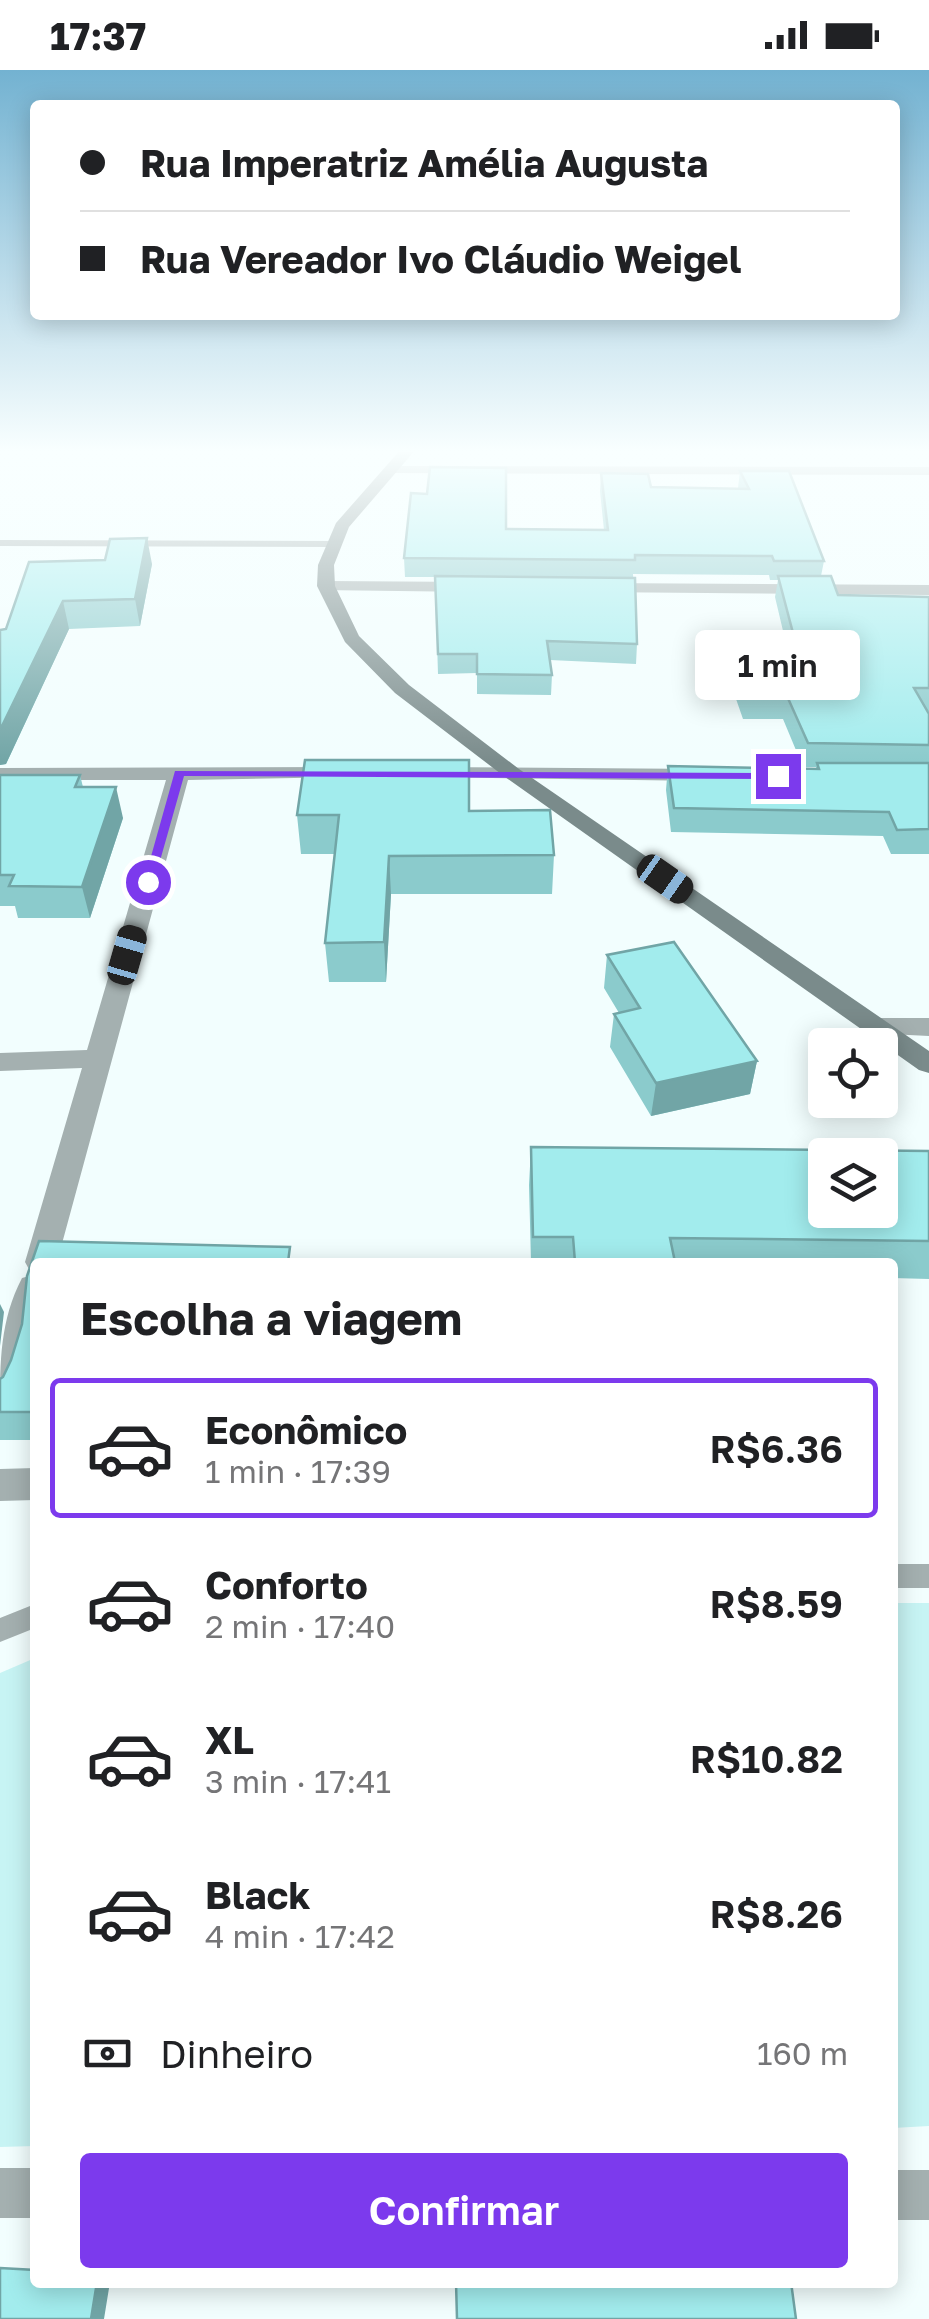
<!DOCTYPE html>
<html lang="pt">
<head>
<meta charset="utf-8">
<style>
  :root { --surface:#fff; --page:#f2f2f2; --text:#202124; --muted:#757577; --line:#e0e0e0; --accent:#7c3aed }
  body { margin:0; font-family:"Golos Text",sans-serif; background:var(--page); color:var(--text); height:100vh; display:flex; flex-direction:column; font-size:38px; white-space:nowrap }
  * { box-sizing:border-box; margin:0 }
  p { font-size:32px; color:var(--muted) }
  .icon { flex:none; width:55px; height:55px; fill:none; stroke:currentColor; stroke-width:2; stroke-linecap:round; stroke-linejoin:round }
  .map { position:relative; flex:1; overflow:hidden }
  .details { position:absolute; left:30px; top:1188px; width:868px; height:1030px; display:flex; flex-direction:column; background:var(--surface); border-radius:10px; box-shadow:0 5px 25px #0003 }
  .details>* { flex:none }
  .guide { position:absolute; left:30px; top:30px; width:870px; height:220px; border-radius:10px; box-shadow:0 5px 25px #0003; display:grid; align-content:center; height:220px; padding:0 50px; background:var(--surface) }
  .buttons { position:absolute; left:808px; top:958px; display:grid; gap:20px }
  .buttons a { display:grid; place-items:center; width:90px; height:90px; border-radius:10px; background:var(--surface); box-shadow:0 5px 25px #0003; font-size:50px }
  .end { position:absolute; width:45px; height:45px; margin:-22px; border:12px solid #7c3aed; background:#fff; box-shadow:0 0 0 5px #fff }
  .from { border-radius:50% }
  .bubble { position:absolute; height:70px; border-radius:10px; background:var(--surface); box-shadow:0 5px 25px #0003; font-size:32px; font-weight:600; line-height:70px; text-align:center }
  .car { position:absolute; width:30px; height:60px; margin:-30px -15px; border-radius:12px; box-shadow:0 0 8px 2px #0007; background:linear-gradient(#222 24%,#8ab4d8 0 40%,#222 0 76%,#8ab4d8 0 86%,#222 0) }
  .guide b { display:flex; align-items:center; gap:35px; height:95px; font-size:38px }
  .guide b+b { border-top:2px solid var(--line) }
  .guide i { width:25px; height:25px; background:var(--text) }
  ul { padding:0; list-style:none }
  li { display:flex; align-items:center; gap:30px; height:140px; margin:0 20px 15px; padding:0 30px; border:5px solid transparent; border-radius:10px }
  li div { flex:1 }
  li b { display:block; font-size:38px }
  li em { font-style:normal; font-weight:600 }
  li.on { border-color:var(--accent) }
  li>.icon { width:90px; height:90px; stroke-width:1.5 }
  h2 { padding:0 50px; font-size:45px; line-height:120px }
  .pay { display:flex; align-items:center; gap:25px; height:110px; padding:0 50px; font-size:38px }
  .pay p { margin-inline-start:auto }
  .button { display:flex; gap:20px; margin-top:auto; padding:20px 50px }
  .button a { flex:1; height:115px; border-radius:10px; background:var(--accent); color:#fff; font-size:40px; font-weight:600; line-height:115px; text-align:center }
  .status { display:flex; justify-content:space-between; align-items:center; height:70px; padding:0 50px; background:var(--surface); direction:ltr }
  .status svg { height:28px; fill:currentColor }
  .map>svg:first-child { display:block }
  .green { fill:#c7f4f4 }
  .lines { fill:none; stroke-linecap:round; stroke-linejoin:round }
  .lane { fill:#a4b0b0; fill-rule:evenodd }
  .street { fill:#a4b0b0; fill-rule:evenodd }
  .secondary { fill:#7a8b8b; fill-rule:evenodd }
  .wall { fill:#8bcbcc }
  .shaded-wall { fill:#71a5a6 }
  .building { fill:#a2eced; stroke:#71a5a6; stroke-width:2.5; fill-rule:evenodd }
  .route { fill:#7c3aed }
</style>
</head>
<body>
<div class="status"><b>17:37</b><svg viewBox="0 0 49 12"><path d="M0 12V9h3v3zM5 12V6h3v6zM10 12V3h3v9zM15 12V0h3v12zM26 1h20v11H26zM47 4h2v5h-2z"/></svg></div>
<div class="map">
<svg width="929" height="2249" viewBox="0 0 929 2249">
  <rect width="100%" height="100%" fill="#f2fefe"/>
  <!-- green -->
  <path class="green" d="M 892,1533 L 929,1533 L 929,2056 L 893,2058 Z
    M 35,1588 L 35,2076 L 0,2077 L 0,1603 Z"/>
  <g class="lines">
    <!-- lane -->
    <path class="lane" d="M 0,470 L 335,471 L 340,474 L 335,477 L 0,476 Z
      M 892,1494 L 929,1494 L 929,1518 L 892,1518 Z
      M 35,1534 L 35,1558 L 0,1572 L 0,1548 Z"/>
    <!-- street -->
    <path class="street" d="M 386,396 L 929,397 L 929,405 L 391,403 L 386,402 Z
      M 326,511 L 476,512 L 485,517 L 476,522 L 320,520 L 320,512 Z
      M 597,513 L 929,515 L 929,525 L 591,522 L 591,514 Z
      M 341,697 L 348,699 L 352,703 L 348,707 L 188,710 L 57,1192 L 35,1192 L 35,1202 L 30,1201 L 25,1192 L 82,998 L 0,1001 L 0,983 L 87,980 L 166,710 L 0,710 L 0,698 Z
      M 427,697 L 706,699 L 717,705 L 706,711 L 420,707 L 416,703 L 420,699 Z
      M 878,948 L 929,948 L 929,966 L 869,963 L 865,957 Z
      M 33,1205 C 44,1243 30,1298 12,1334 L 0,1338 C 0,1292 0,1250 22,1208 Z
      M 35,1398 L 35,1430 L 0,1431 L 0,1399 Z
      M 0,2098 L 35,2098 L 35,2148 L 0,2148 Z
      M 892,2100 L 929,2100 L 929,2150 L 892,2150 Z"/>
    <!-- secondary -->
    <path class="secondary" d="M 402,378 L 417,378 L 349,457 L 334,495 L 335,516 L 359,566 L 409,615 L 519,699 L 929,981 L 929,1003 L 919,1000 L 505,707 L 395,623 L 345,572 L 317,516 L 318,495 L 336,453 Z"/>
  </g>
  <!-- wall -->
  <path class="wall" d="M 740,401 L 824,491 L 821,506 L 838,525 L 929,527 L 929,641 L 927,641 L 929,644 L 929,784 L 891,784 L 883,766 L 671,762 L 666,720 L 668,696 L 816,699 L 816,697 L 803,697 L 783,649 L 743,649 L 728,606 L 731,583 L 788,582 L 775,527 L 778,510 L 770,510 L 769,505 L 633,504 L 637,574 L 636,594 L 550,590 L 552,605 L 551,625 L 477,624 L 477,603 L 438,604 L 435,507 L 405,507 L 404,488 L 506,459 L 604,460 L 600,421 L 601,403 L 651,417 L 738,418 Z
    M 29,492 L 152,494 L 140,556 L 69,559 L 6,694 L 0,695 L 0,560 L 6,559 Z
    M 0,705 L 80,705 L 83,717 L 123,748 L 90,848 L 18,848 L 15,836 L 0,836 Z
    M 469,741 L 554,785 L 552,824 L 391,824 L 386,912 L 329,912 L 325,873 L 335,784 L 301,784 L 297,745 Z
    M 607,885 L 757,991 L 750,1024 L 651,1046 L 610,977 L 614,944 L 619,943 L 604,918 Z
    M 531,1077 L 929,1081 L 929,1209 L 892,1208 L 892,1192 L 531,1192 L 529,1115 Z
    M 35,1192 L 35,1370 L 0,1370 L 0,1309 L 3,1307 L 11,1290 L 22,1254 Z"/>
  <!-- shaded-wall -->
  <path class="shaded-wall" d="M 147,468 L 152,494 L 140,556 L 135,529 Z
    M 63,531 L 69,559 L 6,694 L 0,695 L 0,660 Z
    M 116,717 L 123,748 L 90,848 L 82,817 Z
    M 389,786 L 391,824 L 386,912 L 384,872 Z
    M 757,991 L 750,1024 L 651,1046 L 656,1013 Z
    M 0,1234 L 4,1242 L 0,1276 Z
    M 97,2212 L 110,2212 L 104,2249 L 91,2249 Z"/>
  <!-- building -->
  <path class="building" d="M 430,397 L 506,398 L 506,459 L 608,460 L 601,403 L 648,404 L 651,417 L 749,419 L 740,401 L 789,401 L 824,491 L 774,491 L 772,486 L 635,485 L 635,490 L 404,488 L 411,423 L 427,424 Z
    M 147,468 L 135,529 L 63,531 L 0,660 L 0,560 L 6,559 L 29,492 L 105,490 L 110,469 Z
    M 435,506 L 635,508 L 637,574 L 547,571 L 552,605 L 477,604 L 477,584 L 438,584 Z
    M 778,506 L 831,506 L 838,525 L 929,527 L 929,618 L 914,618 L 929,644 L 929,675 L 808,673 L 787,626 L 747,626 L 731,583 L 798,582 Z
    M 305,690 L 469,690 L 469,741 L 550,740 L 554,785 L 389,786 L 384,872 L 325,873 L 339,745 L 297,745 Z
    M 817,693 L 929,693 L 929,759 L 897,760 L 889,742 L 674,738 L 668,696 L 819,699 Z
    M 0,705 L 80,705 L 75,717 L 116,717 L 82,817 L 9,816 L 14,805 L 0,805 Z
    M 674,872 L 757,991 L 656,1013 L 614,944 L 640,938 L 607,885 Z
    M 531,1077 L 929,1081 L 929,1171 L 670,1168 L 675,1192 L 575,1192 L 573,1167 L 533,1167 ZM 825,1085 L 880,1085 L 880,1140 L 825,1140 Z
    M 39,1171 L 290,1177 L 288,1192 L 35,1192 L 35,1342 L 0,1342 L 0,1309 L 3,1307 L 11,1290 L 22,1254 L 27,1206 Z
    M 0,2198 L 35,2200 L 35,2212 L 97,2212 L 91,2249 L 0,2249 Z
    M 456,2212 L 791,2212 L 796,2249 L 457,2249 Z"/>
  <!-- sky -->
  <linearGradient id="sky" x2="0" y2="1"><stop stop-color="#73b2d1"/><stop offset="0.55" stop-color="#f9ffff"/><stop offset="1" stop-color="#f9ffff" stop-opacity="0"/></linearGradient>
  <rect width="929" height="693" fill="url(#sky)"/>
  <!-- route -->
  <path class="route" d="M 175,701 L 778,703 L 783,706 L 778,709 L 184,706 L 154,812 L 143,815 Z"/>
</svg>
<div class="buttons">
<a><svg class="icon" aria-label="locate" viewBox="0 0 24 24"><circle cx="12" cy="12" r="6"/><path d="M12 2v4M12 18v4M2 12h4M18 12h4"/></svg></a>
<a><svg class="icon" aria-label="layers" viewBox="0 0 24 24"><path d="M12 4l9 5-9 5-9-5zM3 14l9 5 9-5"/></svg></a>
</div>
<i class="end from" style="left:148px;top:812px"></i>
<i class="end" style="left:778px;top:706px"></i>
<div class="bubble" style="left:695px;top:560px;width:165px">1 min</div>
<i class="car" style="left:665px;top:809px;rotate:125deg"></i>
<i class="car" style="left:127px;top:885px;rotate:16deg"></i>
<div class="guide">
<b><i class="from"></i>Rua Imperatriz Amélia Augusta</b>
<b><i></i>Rua Vereador Ivo Cláudio Weigel</b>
</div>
<section class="details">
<h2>Escolha a viagem</h2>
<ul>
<li class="on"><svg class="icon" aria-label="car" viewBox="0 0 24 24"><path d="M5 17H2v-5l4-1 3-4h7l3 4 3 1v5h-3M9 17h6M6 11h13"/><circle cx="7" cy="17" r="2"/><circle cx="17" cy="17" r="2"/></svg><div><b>Econômico</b><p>1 min · 17:39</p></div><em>R$6.36</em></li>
<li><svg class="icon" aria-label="car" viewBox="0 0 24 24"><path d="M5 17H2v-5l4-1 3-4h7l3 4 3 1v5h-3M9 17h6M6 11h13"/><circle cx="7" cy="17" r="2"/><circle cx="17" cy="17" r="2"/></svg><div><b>Conforto</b><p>2 min · 17:40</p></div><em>R$8.59</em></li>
<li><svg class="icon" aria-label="car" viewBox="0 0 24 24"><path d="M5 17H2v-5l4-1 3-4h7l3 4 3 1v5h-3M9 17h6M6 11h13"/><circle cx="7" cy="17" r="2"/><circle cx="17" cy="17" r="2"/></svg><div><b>XL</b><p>3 min · 17:41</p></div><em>R$10.82</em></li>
<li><svg class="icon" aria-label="car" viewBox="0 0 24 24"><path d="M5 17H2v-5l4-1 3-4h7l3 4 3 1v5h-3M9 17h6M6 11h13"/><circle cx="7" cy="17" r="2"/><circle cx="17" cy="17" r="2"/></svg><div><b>Black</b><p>4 min · 17:42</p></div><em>R$8.26</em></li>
</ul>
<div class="pay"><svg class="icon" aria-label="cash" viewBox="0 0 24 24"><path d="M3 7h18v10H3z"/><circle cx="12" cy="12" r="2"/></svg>Dinheiro<p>160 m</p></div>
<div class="button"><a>Confirmar</a></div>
</section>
</div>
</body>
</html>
